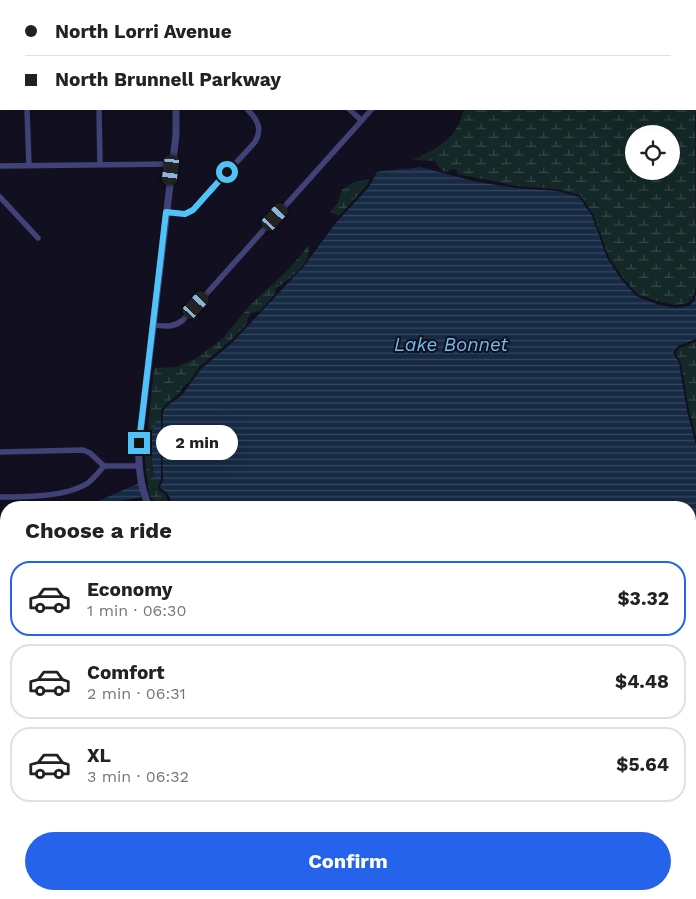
<!DOCTYPE html>
<html lang="en">
<head>
<meta charset="utf-8">
<style>
  :root { --surface:#fff; --page:#f6f6f6; --text:#222; --muted:#767676; --line:#e0e0e0; --accent:#2563eb }
  body { margin:0; font-family:"Work Sans",sans-serif; background:var(--page); color:var(--text); height:100vh; display:flex; flex-direction:column; font-size:19px; white-space:nowrap }
  * { box-sizing:border-box; margin:0 }
  p { font-size:16px; color:var(--muted) }
  .icon { flex:none; width:28px; height:28px; fill:none; stroke:currentColor; stroke-width:2; stroke-linecap:round; stroke-linejoin:round }
  .map { position:relative; flex:1; overflow:hidden }
  .sheet { position:absolute; left:0px; top:501px; width:696px; height:399px; display:flex; flex-direction:column; background:var(--surface); border-radius:20px 20px 0 0; box-shadow:0 5px 20px #0002 }
  .sheet>* { flex:none }
  .guide { position:absolute; left:0px; top:0px; width:696px; height:110px; box-shadow:0 5px 20px #0002; display:grid; align-content:center; height:110px; padding:0 25px; background:var(--surface) }
  .fabs { position:absolute; left:625px; top:125px; display:grid; gap:10px }
  .fabs a { display:grid; place-items:center; width:55px; height:55px; border-radius:50%; background:var(--surface); box-shadow:0 5px 20px #0002; font-size:25px }
  .end { position:absolute; width:22px; height:22px; margin:-11px; border:6px solid #4fc3f7; background:#111; box-shadow:0 0 0 2px #111 }
  .from { border-radius:50% }
  .bubble { position:absolute; height:35px; border-radius:18px; background:var(--surface); box-shadow:0 5px 20px #0002; font-size:16px; font-weight:700; line-height:35px; text-align:center }
  .car { position:absolute; width:15px; height:30px; margin:-15px -8px; border-radius:6px; box-shadow:0 0 4px 1px #0007; background:linear-gradient(#222 24%,#8ab4d8 0 40%,#222 0 76%,#8ab4d8 0 86%,#222 0) }
  .guide b { display:flex; align-items:center; gap:18px; height:48px; font-size:19px }
  .guide b+b { border-top:1px solid var(--line) }
  .guide i { width:12px; height:12px; background:var(--text) }
  ul { padding:0; list-style:none }
  li { display:flex; align-items:center; gap:15px; height:75px; margin:0 10px 8px; padding:0 15px; border:2px solid var(--line); border-radius:20px }
  li div { flex:1 }
  li b { display:block; font-size:19px }
  li em { font-style:normal; font-weight:700 }
  li.current { border-color:var(--accent) }
  li>.icon { width:45px; height:45px; stroke-width:1.5 }
  h2 { padding:0 25px; font-size:22px; line-height:60px }
  .action { display:flex; gap:10px; margin-top:auto; padding:10px 25px }
  .action a { flex:1; height:58px; border-radius:30px; background:var(--accent); color:#fff; font-size:20px; font-weight:700; line-height:58px; text-align:center }
  .map>svg:first-child { display:block }
  .wetland { fill:url(#wetland-marsh); fill-rule:evenodd }
  .water { fill:url(#water-rules) }
  .lines { fill:none; stroke-linecap:round; stroke-linejoin:round }
  .minor { stroke:#414378; stroke-width:5.5 }
  .tertiary { stroke:#414378; stroke-width:7 }
  .primary { stroke:#b26bea; stroke-width:9 }
  .route { stroke:#4fc3f7; stroke-width:6 }
  .labels { text-anchor:middle; stroke-width:4; stroke-linejoin:round; paint-order:stroke }
  .water-label { font-size:19px; font-style:italic; fill:#71baeb; stroke:#121020 }
</style>
</head>
<body>
<div class="map">
<svg width="696" height="899" viewBox="0 0 696 899">
  <defs>
    <pattern id="wetland-marsh" width="20" height="14" patternUnits="userSpaceOnUse" patternTransform="scale(1.25)"><rect width="20" height="14" fill="#142927"/><path d="M1 5h8M5 5V1M11 12h8M15 12V8" fill="none" stroke="#354747"/></pattern>
    <pattern id="water-rules" width="6" height="5" patternUnits="userSpaceOnUse" patternTransform="scale(1.25)"><rect width="6" height="5" fill="#162a44"/><path d="M0 2.5h6" fill="none" stroke="#374860"/></pattern>
  </defs>
  <rect width="100%" height="100%" fill="#121020"/>
  <!-- wetland -->
  <path class="wetland" d="M 695,80 L 696,287 L 692,299 L 688,303 L 676,305 L 660,302 L 637,294 L 623,278 L 609,257 L 593,214 L 580,195 L 557,189 L 517,186 L 457,174 L 457,171 L 453,169 L 447,172 L 442,171 L 435,161 L 413,160 C 428,153 449,143 457,127 C 460,122 462,115 464,109 L 695,109 ZM 634,134 L 671,134 L 671,171 L 634,171 Z
    M 370,179 L 367,185 L 339,216 L 330,212 L 337,204 L 342,190 L 352,183 Z
    M 310,244 C 309,248 309,252 308,256 C 304,268 286,282 276,288 L 275,294 L 260,311 L 251,313 L 248,318 L 247,324 L 230,341 L 207,360 L 199,367 L 189,382 L 181,389 L 180,393 L 166,404 L 161,410 L 161,419 L 151,432 L 151,458 L 154,479 L 161,480 L 158,485 L 159,490 L 165,494 L 170,507 L 161,507 L 149,496 L 145,459 L 154,368 L 176,367 L 195,359 L 223,338 L 251,304 L 288,270 Z
    M 696,342 L 696,436 L 689,410 L 681,363 L 676,353 L 679,348 Z
    M 696,532 L 696,669 L 690,671 L 690,544 Z"/>
  <!-- water -->
  <path class="water" d="M 420,167 L 477,182 L 517,188 L 557,191 L 579,197 L 592,216 L 607,258 L 621,279 L 636,296 L 659,305 L 676,308 L 689,306 L 694,301 L 696,295 L 696,339 L 678,346 L 673,353 L 679,363 L 687,411 L 696,445 L 696,526 L 690,539 L 690,508 L 173,507 C 170,499 170,493 161,489 L 160,486 L 163,481 L 162,443 L 163,411 L 167,406 L 182,395 L 201,369 L 232,343 L 304,266 L 335,224 L 369,187 L 377,172 C 392,169 405,170 420,167 Z
    M 159,419 L 161,419 L 161,480 L 154,479 C 153,459 144,436 159,419 Z
    M 139,483 L 142,497 L 120,501 L 113,507 L 83,508 Z"/>
  <g class="lines">
    <!-- minor -->
    <path class="minor" d="M 26,0 L 26,1
      M 99,0 L 99,1
      M 473,0 L 473,1
      M 27,109 L 29,166
      M 99,109 L 100,165
      M 349,109 L 361,120
      M 0,166 L 172,164
      M 0,197 L 38,238
      M 166,213 L 185,214 L 193,210 L 255,142 C 263,128 257,119 247,109
      M 153,325 C 165,326 173,328 183,320 L 372,109
      M 0,452 L 83,450 L 90,453 L 104,466 L 139,466
      M 0,497 C 26,497 66,497 88,483 C 94,478 99,472 104,466
      M 129,508 L 147,502
      M 0,697 L 6,697
      M 690,715 L 696,715
      M 0,729 L 6,729"/>
    <!-- tertiary -->
    <path class="tertiary" d="M 176,0 L 176,1
      M 150,508 C 140,488 138,465 139,443 L 176,135 L 176,109"/>
    <!-- primary -->
    <path class="primary" d="M 690,788 L 696,788
      M 0,849 L 6,847"/>
  </g>
  <g class="lines">
    <!-- route -->
    <path class="route" d="M 139,443 L 166,212 L 185,214 L 193,210 L 227,172"/>
  </g>
  <g class="labels">
    <!-- water labels -->
    <g class="water-label">
      <text x="451" y="351">Lake Bonnet</text>
    </g>
  </g>
</svg>
<div class="fabs">
<a><svg class="icon" aria-label="locate" viewBox="0 0 24 24"><circle cx="12" cy="12" r="6"/><path d="M12 2v4M12 18v4M2 12h4M18 12h4"/></svg></a>
</div>
<i class="end from" style="left:227px;top:172px"></i>
<i class="end" style="left:139px;top:443px"></i>
<div class="bubble" style="left:156px;top:425px;width:82px">2 min</div>
<i class="car" style="left:171px;top:170px;rotate:187deg"></i>
<i class="car" style="left:275px;top:217px;rotate:42deg"></i>
<i class="car" style="left:196px;top:305px;rotate:42deg"></i>
<div class="guide">
<b><i class="from"></i>North Lorri Avenue</b>
<b><i></i>North Brunnell Parkway</b>
</div>
<section class="sheet">
<h2>Choose a ride</h2>
<ul>
<li class="current"><svg class="icon" aria-label="car" viewBox="0 0 24 24"><path d="M5 17H2v-5l4-1 3-4h7l3 4 3 1v5h-3M9 17h6M6 11h13"/><circle cx="7" cy="17" r="2"/><circle cx="17" cy="17" r="2"/></svg><div><b>Economy</b><p>1 min · 06:30</p></div><em>$3.32</em></li>
<li><svg class="icon" aria-label="car" viewBox="0 0 24 24"><path d="M5 17H2v-5l4-1 3-4h7l3 4 3 1v5h-3M9 17h6M6 11h13"/><circle cx="7" cy="17" r="2"/><circle cx="17" cy="17" r="2"/></svg><div><b>Comfort</b><p>2 min · 06:31</p></div><em>$4.48</em></li>
<li><svg class="icon" aria-label="car" viewBox="0 0 24 24"><path d="M5 17H2v-5l4-1 3-4h7l3 4 3 1v5h-3M9 17h6M6 11h13"/><circle cx="7" cy="17" r="2"/><circle cx="17" cy="17" r="2"/></svg><div><b>XL</b><p>3 min · 06:32</p></div><em>$5.64</em></li>
</ul>
<div class="action"><a>Confirm</a></div>
</section>
</div>
</body>
</html>
